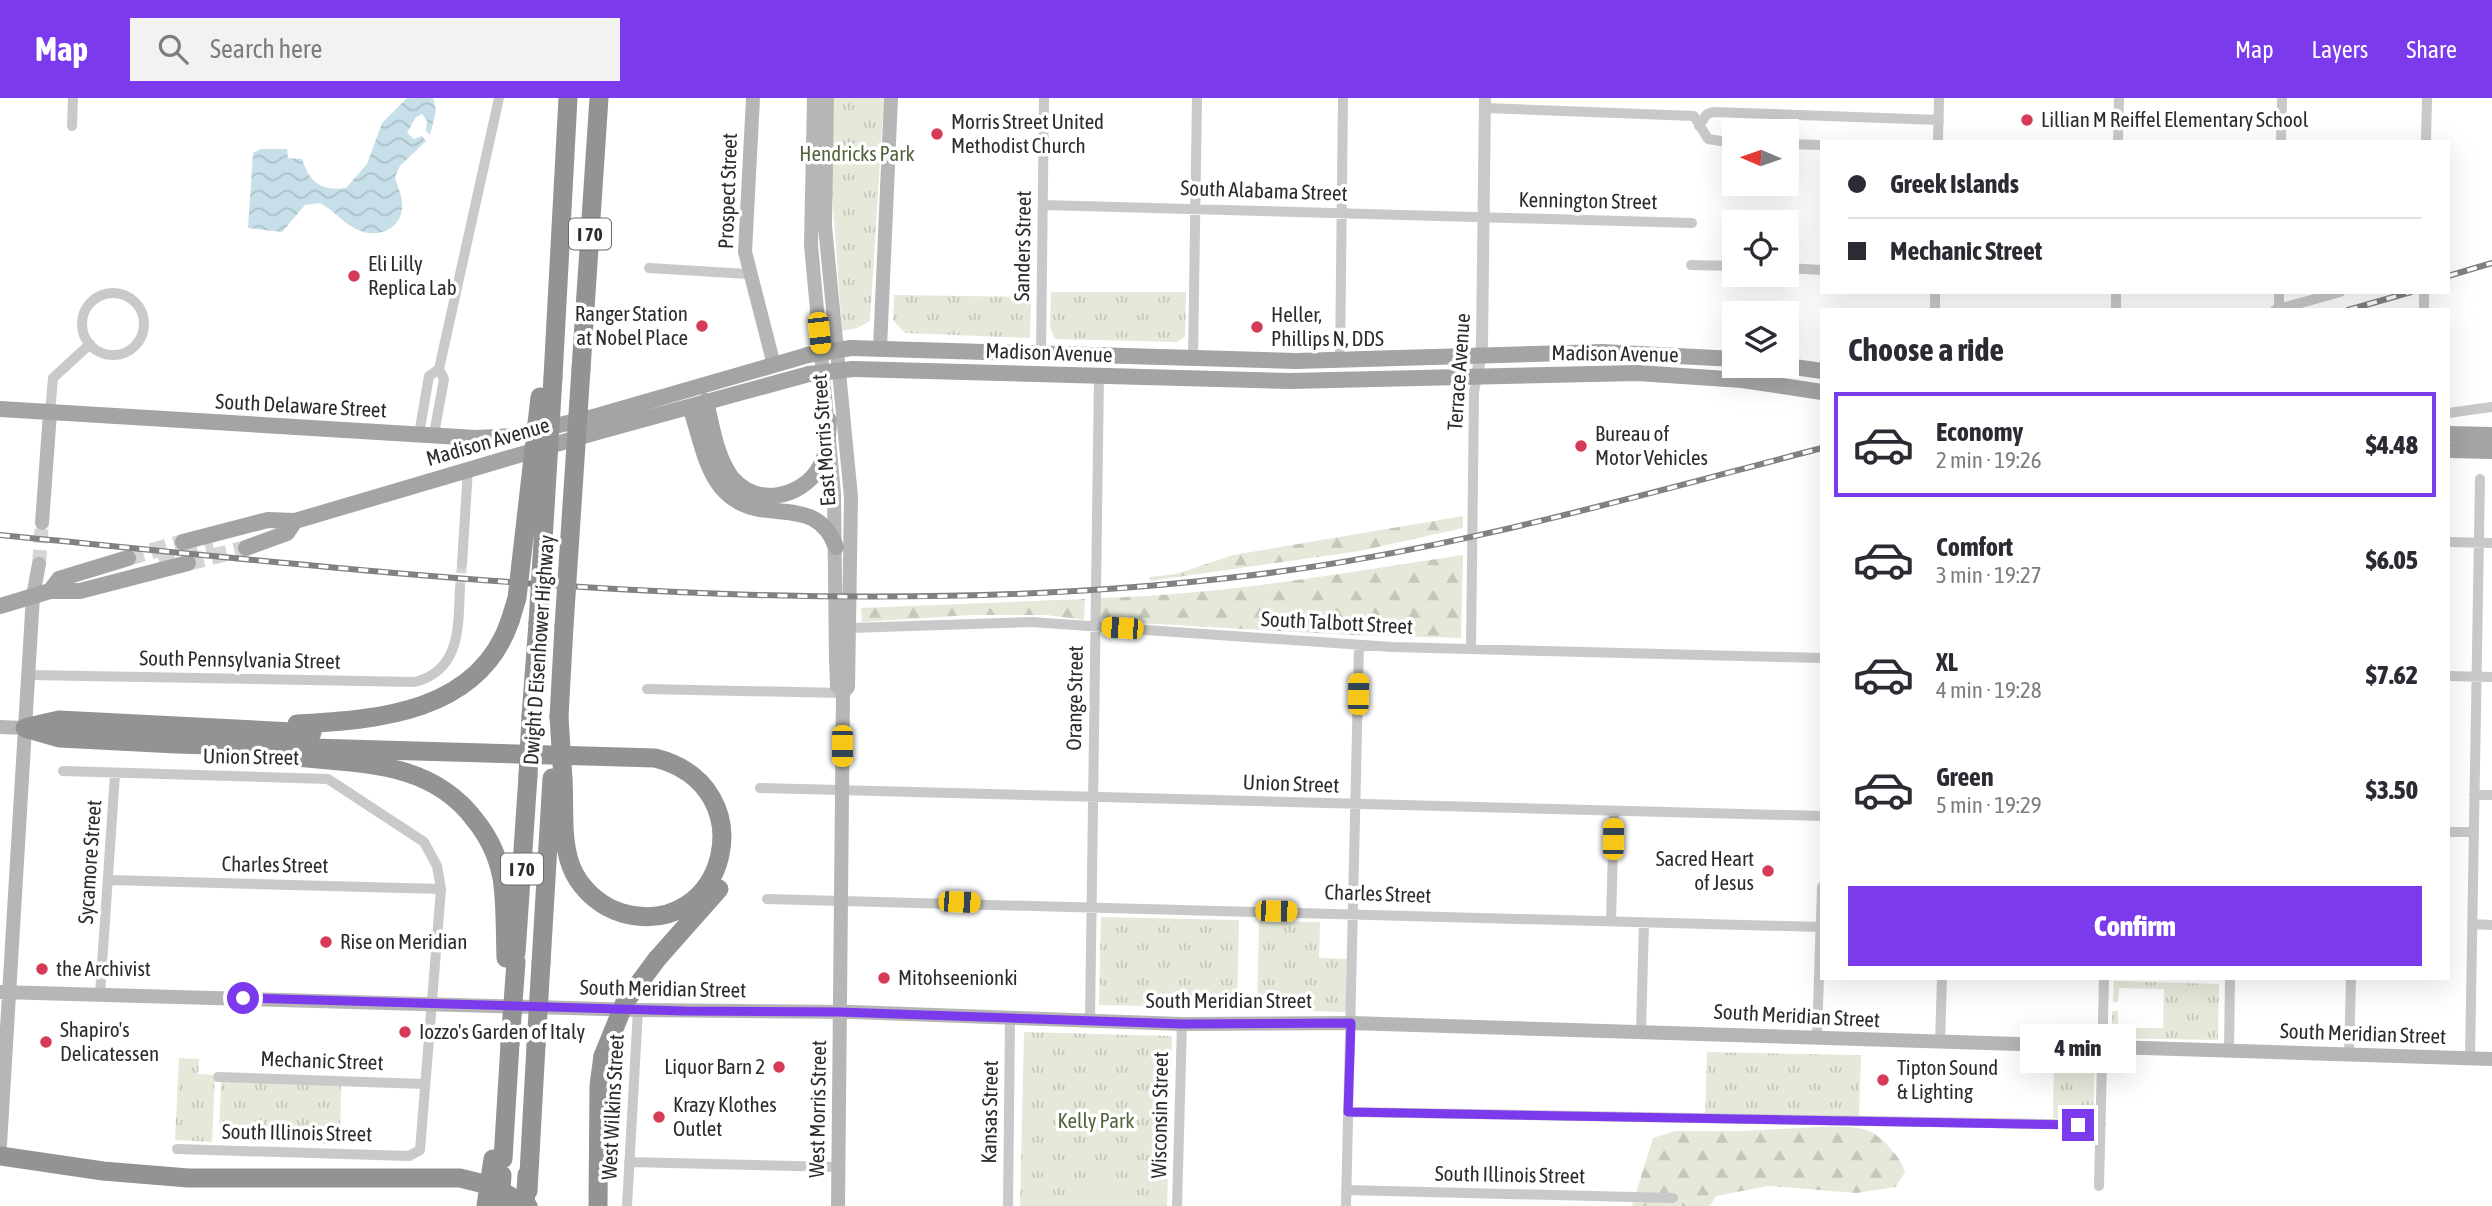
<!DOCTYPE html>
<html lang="en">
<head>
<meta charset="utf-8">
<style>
  :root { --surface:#fff; --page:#f2f2f3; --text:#2b2b33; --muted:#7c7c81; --line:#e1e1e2; --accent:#7c3aed }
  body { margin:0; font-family:"Asap Condensed",sans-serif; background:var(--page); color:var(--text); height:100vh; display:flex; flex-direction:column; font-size:26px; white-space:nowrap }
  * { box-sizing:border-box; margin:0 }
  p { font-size:23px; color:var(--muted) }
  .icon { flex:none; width:38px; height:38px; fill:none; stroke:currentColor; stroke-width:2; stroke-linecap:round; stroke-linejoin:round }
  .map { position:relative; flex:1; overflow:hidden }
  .sheet { position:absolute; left:1820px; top:210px; width:630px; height:672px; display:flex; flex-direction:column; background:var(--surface); border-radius:0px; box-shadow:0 7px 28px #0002 }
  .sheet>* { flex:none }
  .top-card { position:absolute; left:1820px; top:42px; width:630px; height:154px; border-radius:0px; box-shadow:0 7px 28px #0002; display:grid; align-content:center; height:154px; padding:0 28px; background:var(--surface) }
  .needle { width:46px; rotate:272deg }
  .buttons { position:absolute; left:1722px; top:21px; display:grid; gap:14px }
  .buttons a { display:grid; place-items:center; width:77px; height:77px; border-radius:0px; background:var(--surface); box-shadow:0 7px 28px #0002; font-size:35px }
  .end { position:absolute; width:32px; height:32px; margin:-16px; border:9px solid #7c3aed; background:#fff; box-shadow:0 0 0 4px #fff }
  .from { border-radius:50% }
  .bubble { position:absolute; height:49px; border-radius:0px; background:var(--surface); box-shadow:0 7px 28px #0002; font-size:23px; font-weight:800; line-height:49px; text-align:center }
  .car { position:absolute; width:21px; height:42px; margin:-21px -10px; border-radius:9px; box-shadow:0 0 5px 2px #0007; background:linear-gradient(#f5c518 24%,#345 0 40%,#f5c518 0 76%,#345 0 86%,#f5c518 0) }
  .top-card b { display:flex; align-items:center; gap:24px; height:66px; font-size:26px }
  .top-card b+b { border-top:2px solid var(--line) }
  .top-card i { width:18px; height:18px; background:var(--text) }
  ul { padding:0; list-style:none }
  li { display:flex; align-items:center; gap:21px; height:105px; margin:0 14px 10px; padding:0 14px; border:4px solid transparent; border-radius:0px }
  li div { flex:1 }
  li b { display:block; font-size:26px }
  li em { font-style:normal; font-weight:800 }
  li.on { border-color:var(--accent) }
  li>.icon { width:63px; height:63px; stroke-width:1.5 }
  h2 { padding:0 28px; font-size:32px; line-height:84px }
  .action { display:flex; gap:14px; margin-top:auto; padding:14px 28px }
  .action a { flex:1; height:80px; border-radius:0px; background:var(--accent); color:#fff; font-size:28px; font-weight:800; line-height:80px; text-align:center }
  header { display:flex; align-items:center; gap:42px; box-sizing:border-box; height:98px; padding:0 35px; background:var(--accent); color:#fff }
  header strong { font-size:33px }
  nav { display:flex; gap:38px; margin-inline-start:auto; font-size:24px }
  .search { width:490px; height:63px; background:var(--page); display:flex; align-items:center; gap:18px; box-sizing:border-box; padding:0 24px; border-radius:0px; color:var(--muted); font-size:26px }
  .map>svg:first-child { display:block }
  .grass { fill:url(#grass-tufts) }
  .forest { fill:url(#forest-firs) }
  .garden { fill:#e4e9da }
  .water { fill:url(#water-waves) }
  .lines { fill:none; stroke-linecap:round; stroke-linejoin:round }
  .minor-tunnel { stroke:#d5d5d5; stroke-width:10; stroke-dasharray:10 5; stroke-linecap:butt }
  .secondary-tunnel { stroke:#d5d5d5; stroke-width:14; stroke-dasharray:14 7; stroke-linecap:butt }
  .primary-tunnel { stroke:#d5d5d5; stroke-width:16; stroke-dasharray:16 8; stroke-linecap:butt }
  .minor { stroke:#c9c9c9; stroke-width:10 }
  .tertiary { stroke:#c9c9c9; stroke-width:12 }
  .secondary { stroke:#b6b6b6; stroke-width:14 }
  .primary { stroke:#a4a4a4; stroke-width:16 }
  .motorway { stroke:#939393; stroke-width:19 }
  .rail-casing { stroke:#818181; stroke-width:6 }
  .rail { stroke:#fff; stroke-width:3.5; stroke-dasharray:10; stroke-linecap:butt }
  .primary-bridge { stroke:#a4a4a4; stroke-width:16 }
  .motorway-bridge { stroke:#939393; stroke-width:19 }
  .route { stroke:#7c3aed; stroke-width:9 }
  .poi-dot { fill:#d73a56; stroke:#fff; stroke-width:2.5 }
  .labels { text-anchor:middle; stroke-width:7; stroke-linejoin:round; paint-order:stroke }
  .shield { fill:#fff; stroke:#6b6b6b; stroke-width:2 }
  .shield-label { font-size:19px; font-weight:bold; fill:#2c2c2c }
  .poi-label { font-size:21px; fill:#2c2c2c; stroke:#fff; text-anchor:start }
  .park-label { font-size:21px; fill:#53643d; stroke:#fff }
  .street-label { font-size:21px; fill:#2c2c2c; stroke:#fff }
</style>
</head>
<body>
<header>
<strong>Map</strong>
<div class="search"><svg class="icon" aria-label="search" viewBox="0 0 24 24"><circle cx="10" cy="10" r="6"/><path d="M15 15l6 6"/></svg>Search here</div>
<nav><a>Map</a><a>Layers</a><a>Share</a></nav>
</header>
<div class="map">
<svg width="2492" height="1108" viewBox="0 0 2492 1108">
  <defs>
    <pattern id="grass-tufts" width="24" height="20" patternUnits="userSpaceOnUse" patternTransform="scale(1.75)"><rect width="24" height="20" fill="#e4e9da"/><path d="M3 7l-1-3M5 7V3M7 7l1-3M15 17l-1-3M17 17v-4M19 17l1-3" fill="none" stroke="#c4c8bb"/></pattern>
    <pattern id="forest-firs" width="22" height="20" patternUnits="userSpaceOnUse" patternTransform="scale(1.75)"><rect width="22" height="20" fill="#e4e9da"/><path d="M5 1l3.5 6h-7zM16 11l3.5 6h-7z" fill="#c4c8bb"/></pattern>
    <pattern id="water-waves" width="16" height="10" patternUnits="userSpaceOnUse" patternTransform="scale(1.75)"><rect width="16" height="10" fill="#c7dfe8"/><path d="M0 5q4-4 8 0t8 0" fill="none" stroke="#abc0c7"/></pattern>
  </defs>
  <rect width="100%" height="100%" fill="#fff"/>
  <!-- grass -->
  <path class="grass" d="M 834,0 L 884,0 L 870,223 L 857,230 L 842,233 L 831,79 Z
    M 1051,194 L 1186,194 L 1185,239 L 1177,244 L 1055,241 L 1050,230 Z
    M 894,197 L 1031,199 L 1030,240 L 905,235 L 893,222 Z
    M 1101,819 L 1239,822 L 1237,910 L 1099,907 Z
    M 1259,823 L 1320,824 L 1319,860 L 1347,861 L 1346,914 L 1257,912 Z
    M 2114,883 L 2219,886 L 2218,942 L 2112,940 L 2112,913 L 2118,913 L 2118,930 L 2163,930 L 2164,891 L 2119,890 L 2118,904 L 2113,904 Z
    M 1024,934 L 1172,938 L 1167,1108 L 1020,1108 Z
    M 1707,954 L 1861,957 L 1859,1021 L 1705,1018 Z
    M 179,960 L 199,961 L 198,976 L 215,977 L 212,1044 L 175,1042 Z
    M 2054,962 L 2095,964 L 2093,1025 L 2053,1020 Z
    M 221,984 L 341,987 L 340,1046 L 219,1043 Z"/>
  <!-- forest -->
  <path class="forest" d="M 1463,418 L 1463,430 L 1360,453 L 1150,483 L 1149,479 L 1176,476 L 1233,457 Z
    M 1463,457 L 1461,540 L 1351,537 L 1100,523 L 1099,500 C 1221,497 1343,475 1463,457 Z
    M 1085,501 L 1084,522 L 1046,517 L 970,517 L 862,524 L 861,510 Z
    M 1819,1029 C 1848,1029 1871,1025 1890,1050 C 1897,1058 1902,1064 1905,1074 L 1896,1089 L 1856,1095 L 1768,1088 L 1716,1098 L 1710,1108 L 1632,1108 L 1653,1040 L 1675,1033 L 1742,1033 Z"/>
  <!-- garden -->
  <path class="garden" d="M 1094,1088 L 1125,1089 L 1124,1105 L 1094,1105 Z"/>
  <!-- water -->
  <path class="water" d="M 407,0 L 433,0 L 436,13 L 430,37 L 426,33 L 427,23 L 422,16 L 416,19 L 407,35 L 414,41 L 422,38 L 426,43 L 400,68 L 395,79 C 397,88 402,97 402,105 C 404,131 377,142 356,131 C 343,125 334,112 320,105 L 305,107 L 282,134 L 248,130 L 253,55 L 261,51 L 287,51 L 288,60 L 302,61 C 310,85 321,93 346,90 L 367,66 L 382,25 Z"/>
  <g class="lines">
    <!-- minor-tunnel -->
    <path class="minor-tunnel" d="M 460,490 L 462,466"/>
    <!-- secondary-tunnel -->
    <path class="secondary-tunnel" d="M 39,466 L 42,425"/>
    <!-- primary-tunnel -->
    <path class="primary-tunnel" d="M 128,460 L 183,444
      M 159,463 L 213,447
      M 188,465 L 246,450"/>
    <!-- minor -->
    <path class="minor" d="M 1485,10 L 1694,18 L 1708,41 L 1734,45
      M 72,28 L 73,0
      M 1699,28 L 1707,16 L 1713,14 L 1939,22
      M 1938,44 L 1939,0
      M 2118,44 L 2119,0
      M 2281,44 L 2282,0
      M 2426,44 L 2427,0
      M 1787,46 L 1822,47
      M 1043,107 L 1692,125
      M 1691,167 L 1734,168
      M 649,170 L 748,176
      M 1787,170 L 1822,172
      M82 226a31 31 0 1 1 62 0a31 31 0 1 1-62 0Z
      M 2279,211 L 2279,194
      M 1935,212 L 1935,194
      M 2116,212 L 2116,194
      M 2275,212 L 2340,194
      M 2424,212 L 2424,194
      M 1041,255 L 1044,0
      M 1193,260 L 1197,0
      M 1340,263 L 1343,0
      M 439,271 L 499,0
      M 50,315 L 53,280 L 90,246
      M 2448,315 L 2492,309
      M 419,336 L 429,278 L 439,271
      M 434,336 L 444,281 L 439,271
      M 2448,444 L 2492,445
      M 462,466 L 468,371
      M 850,530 L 1031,524 L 1392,549 L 1822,560
      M 1471,551 L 1474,294 L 1477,279
      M 29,577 L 415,584 C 461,572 458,529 460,490
      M 2448,578 L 2492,579
      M 647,591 L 843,595
      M 63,673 L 328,681 L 424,744 L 437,768 L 441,791 L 420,1052 L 409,1058 L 177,1051
      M 760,690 L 1822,718
      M 2474,697 L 2492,697
      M 2448,734 L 2473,734
      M 108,782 L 441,791
      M 767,801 L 1821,829
      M 1611,823 L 1614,714
      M 2472,826 L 2492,827
      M 100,896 L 115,676
      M 1090,923 L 1099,277
      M 1641,933 L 1644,824
      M 1817,939 L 1822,789
      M 1940,945 L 1942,880
      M 2229,953 L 2230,880
      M 2349,956 L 2351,880
      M 2470,960 L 2480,381
      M 218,979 L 425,986
      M 1348,1014 L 2101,1027
      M 629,1064 L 839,1069
      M 2099,1088 L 2104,880
      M 1346,1092 L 1673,1100
      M 627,1108 L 638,912
      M 1008,1108 L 1010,921
      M 1177,1108 L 1182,926
      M 1346,1108 L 1359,547"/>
    <!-- tertiary -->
    <path class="tertiary" d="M 1477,279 L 1482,246 L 1485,0"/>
    <!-- secondary -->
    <path class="secondary" d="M 753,0 L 745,154 L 774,267
      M 814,0 L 811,147 L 834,396 L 836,561 L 837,588 L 843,595
      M 827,0 L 825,128 L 851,399 L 848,589 L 843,595 L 838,1108
      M 880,250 L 891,0
      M 42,425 L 50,315
      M 0,629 L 25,630
      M 0,894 L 638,912 L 852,914 L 1182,926 L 1351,925 L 2492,961
      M 0,1047 L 25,630 L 33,498 L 39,466"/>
    <!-- primary -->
    <path class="primary" d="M 851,250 L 1296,263 L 1602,254 L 1734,261
      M 1787,268 L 1822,273
      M 853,271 L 1290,283 L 1637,275 L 1742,282 L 1822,294
      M 706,303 C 712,328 716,359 732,380 C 757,409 801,400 819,370 C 828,356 828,338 829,322
      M 690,309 C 699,334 704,368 721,389 C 758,434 814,390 836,449
      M 0,311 L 476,340 L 513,338 L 597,318 L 808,257
      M 2448,336 L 2492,337
      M 2448,352 L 2492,353
      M 183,444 L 268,422 L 295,423 L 597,334 L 809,276
      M 246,450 L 287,435 L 295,423
      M 50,493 L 59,481 L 128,460
      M 0,508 L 50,493 L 80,493 L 188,465"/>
    <!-- motorway -->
    <path class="motorway" d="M 581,271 L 599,0
      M 553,279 L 568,0
      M 531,618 L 538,525
      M 559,619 L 564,528
      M 297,626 C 379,622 479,614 510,523
      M 28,629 L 59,622 L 312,635
      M 25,630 L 60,640 L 176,646 L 655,660 C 767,688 726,844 622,815 C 602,809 584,794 574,775 C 560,747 565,711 563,681
      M 296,659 C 362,666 431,663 475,722 C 488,738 498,759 502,780 C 506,806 505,833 506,860
      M 516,855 L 528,678
      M 657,861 L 719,791
      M 541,865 L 552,680
      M 0,1058 L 103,1073 L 188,1080 L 460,1080 L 492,1088 L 528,1108
      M 503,1061 L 510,946
      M 528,1093 L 536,948
      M 598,1108 L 599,987 L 603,958"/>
    <!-- rail casing -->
    <g class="rail-casing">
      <path id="rail" d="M 2448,178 L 2492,165
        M 2348,212 L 2411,194
        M 0,437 C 410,477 834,528 1245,478 C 1442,455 1630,400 1822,350"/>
    </g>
    <!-- rail -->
    <use href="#rail" class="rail"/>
    <!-- primary-bridge -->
    <path class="primary-bridge" d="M 808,257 L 851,250
      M 809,276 L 853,271"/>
    <!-- motorway-bridge -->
    <path class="motorway-bridge" d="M 510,523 L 517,500 L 540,299
      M 538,525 L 553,279
      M 564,528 L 581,271
      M 559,619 L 563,681
      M 528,678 L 531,618
      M 510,946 L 516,864
      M 536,948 L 541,865
      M 603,958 L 625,904 L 657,861
      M 486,1108 L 493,1061
      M 500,1108 L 502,1077
      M 525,1108 L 527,1077"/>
  </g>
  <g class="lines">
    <!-- route -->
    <path class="route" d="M 243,900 L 684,913 L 839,914 L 1182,926 L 1351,925 L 1348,1014 L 2078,1027"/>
  </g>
  <!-- markers -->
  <g class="poi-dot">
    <circle cx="2027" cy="22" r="7"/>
    <circle cx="937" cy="36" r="7"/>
    <circle cx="354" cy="178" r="7"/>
    <circle cx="702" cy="228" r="7"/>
    <circle cx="1257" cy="229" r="7"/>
    <circle cx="1581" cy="348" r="7"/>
    <circle cx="1768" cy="773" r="7"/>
    <circle cx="326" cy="844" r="7"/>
    <circle cx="42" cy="871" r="7"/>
    <circle cx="884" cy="880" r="7"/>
    <circle cx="405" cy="934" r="7"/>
    <circle cx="46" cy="944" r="7"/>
    <circle cx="779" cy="969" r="7"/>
    <circle cx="1883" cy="982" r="7"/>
    <circle cx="659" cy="1019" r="7"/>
  </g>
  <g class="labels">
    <!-- shield labels -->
    <g class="shield">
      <rect x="569" y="120.5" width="42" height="31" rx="5"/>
      <rect x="501" y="755.5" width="42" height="31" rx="5"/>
    </g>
    <g class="shield-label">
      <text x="590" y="143">I 70</text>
      <text x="522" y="778">I 70</text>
    </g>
    <!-- poi labels -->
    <g class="poi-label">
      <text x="2041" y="29">Lillian M Reiffel Elementary School</text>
      <text x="951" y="31">Morris Street United<tspan x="951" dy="24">Methodist Church</tspan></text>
      <text x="368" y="173">Eli Lilly<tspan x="368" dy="24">Replica Lab</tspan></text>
      <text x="688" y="223" text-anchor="end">Ranger Station<tspan x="688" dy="24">at Nobel Place</tspan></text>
      <text x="1271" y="224">Heller,<tspan x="1271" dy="24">Phillips N, DDS</tspan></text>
      <text x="1595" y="343">Bureau of<tspan x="1595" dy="24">Motor Vehicles</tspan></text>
      <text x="1754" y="768" text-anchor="end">Sacred Heart<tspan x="1754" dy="24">of Jesus</tspan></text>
      <text x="340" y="851">Rise on Meridian</text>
      <text x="56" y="878">the Archivist</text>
      <text x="898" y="887">Mitohseenionki</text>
      <text x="60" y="939">Shapiro's<tspan x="60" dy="24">Delicatessen</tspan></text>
      <text x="419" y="941">Iozzo's Garden of Italy</text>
      <text x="765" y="976" text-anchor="end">Liquor Barn 2</text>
      <text x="1897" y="977">Tipton Sound<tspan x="1897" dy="24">&amp; Lighting</tspan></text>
      <text x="673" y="1014">Krazy Klothes<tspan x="673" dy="24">Outlet</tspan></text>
    </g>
    <!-- park labels -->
    <g class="park-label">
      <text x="857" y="63">Hendricks Park</text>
      <text x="1096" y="1030">Kelly Park</text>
    </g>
    <!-- street labels -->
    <g class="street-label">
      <text transform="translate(728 93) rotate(-88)" y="7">Prospect Street</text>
      <text transform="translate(1264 93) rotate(2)" y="7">South Alabama Street</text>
      <text transform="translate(1588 103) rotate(1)" y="7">Kennington Street</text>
      <text transform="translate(1023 148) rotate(-89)" y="7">Sanders Street</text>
      <text transform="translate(1049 255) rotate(2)" y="7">Madison Avenue</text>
      <text transform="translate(1615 256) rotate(1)" y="7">Madison Avenue</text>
      <text transform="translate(1459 274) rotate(-86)" y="7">Terrace Avenue</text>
      <text transform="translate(301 308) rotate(3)" y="7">South Delaware Street</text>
      <text transform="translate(824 342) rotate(-94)" y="7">East Morris Street</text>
      <text transform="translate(488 344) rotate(-16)" y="7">Madison Avenue</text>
      <text transform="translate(1337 525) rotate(3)" y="7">South Talbott Street</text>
      <text transform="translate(539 552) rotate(-86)" y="7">Dwight D Eisenhower Highway</text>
      <text transform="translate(240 562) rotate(1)" y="7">South Pennsylvania Street</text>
      <text transform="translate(1075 600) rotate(-89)" y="7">Orange Street</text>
      <text transform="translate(251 659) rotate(1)" y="7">Union Street</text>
      <text transform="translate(1291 686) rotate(2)" y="7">Union Street</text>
      <text transform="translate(90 764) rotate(-86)" y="7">Sycamore Street</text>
      <text transform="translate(275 767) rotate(1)" y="7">Charles Street</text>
      <text transform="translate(1378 796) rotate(2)" y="7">Charles Street</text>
      <text transform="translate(663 891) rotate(1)" y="7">South Meridian Street</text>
      <text x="1229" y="910">South Meridian Street</text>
      <text transform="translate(1797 918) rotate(3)" y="7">South Meridian Street</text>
      <text transform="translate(2363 936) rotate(2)" y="7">South Meridian Street</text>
      <text transform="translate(322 963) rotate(2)" y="7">Mechanic Street</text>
      <text transform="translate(613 1009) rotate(-87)" y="7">West Wilkins Street</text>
      <text transform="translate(818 1011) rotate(-89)" y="7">West Morris Street</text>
      <text transform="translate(990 1014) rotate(-89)" y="7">Kansas Street</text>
      <text transform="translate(1160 1017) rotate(-89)" y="7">Wisconsin Street</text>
      <text transform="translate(297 1035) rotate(1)" y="7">South Illinois Street</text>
      <text transform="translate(1510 1077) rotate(1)" y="7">South Illinois Street</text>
    </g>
  </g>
</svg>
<div class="buttons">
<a><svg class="needle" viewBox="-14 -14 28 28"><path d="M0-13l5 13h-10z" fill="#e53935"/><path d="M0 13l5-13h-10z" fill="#7c7c81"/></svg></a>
<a><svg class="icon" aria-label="locate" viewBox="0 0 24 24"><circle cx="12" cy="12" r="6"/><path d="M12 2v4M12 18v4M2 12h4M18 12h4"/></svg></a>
<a><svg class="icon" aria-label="layers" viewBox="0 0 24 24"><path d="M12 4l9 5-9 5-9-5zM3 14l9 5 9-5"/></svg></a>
</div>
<i class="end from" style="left:243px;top:900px"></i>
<i class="end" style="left:2078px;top:1027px"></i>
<div class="bubble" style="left:2020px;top:926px;width:116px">4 min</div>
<i class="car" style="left:819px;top:235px;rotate:174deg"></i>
<i class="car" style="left:1122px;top:530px;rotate:274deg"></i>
<i class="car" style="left:1358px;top:596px;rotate:1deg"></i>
<i class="car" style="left:842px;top:648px;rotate:180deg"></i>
<i class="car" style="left:1613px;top:741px;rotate:1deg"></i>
<i class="car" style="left:959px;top:804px;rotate:92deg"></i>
<i class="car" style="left:1276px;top:813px;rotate:91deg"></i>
<div class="top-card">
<b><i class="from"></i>Greek Islands</b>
<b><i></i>Mechanic Street</b>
</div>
<section class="sheet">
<h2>Choose a ride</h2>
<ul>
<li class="on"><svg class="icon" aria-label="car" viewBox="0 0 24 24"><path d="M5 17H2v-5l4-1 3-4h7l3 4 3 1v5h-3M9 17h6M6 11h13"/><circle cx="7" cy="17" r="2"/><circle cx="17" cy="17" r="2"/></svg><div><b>Economy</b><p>2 min · 19:26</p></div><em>$4.48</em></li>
<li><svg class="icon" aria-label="car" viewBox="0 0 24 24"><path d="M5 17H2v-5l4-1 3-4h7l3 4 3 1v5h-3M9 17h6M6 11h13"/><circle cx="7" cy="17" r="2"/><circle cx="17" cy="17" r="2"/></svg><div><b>Comfort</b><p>3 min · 19:27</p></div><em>$6.05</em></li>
<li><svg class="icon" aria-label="car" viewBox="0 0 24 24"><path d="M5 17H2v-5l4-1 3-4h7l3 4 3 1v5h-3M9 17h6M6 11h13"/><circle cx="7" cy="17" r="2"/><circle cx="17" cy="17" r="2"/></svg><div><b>XL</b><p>4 min · 19:28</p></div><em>$7.62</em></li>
<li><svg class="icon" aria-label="car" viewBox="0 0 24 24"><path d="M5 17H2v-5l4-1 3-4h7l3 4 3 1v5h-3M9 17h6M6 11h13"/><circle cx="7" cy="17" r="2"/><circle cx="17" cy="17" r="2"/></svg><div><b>Green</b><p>5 min · 19:29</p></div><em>$3.50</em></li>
</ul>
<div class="action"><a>Confirm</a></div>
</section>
</div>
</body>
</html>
